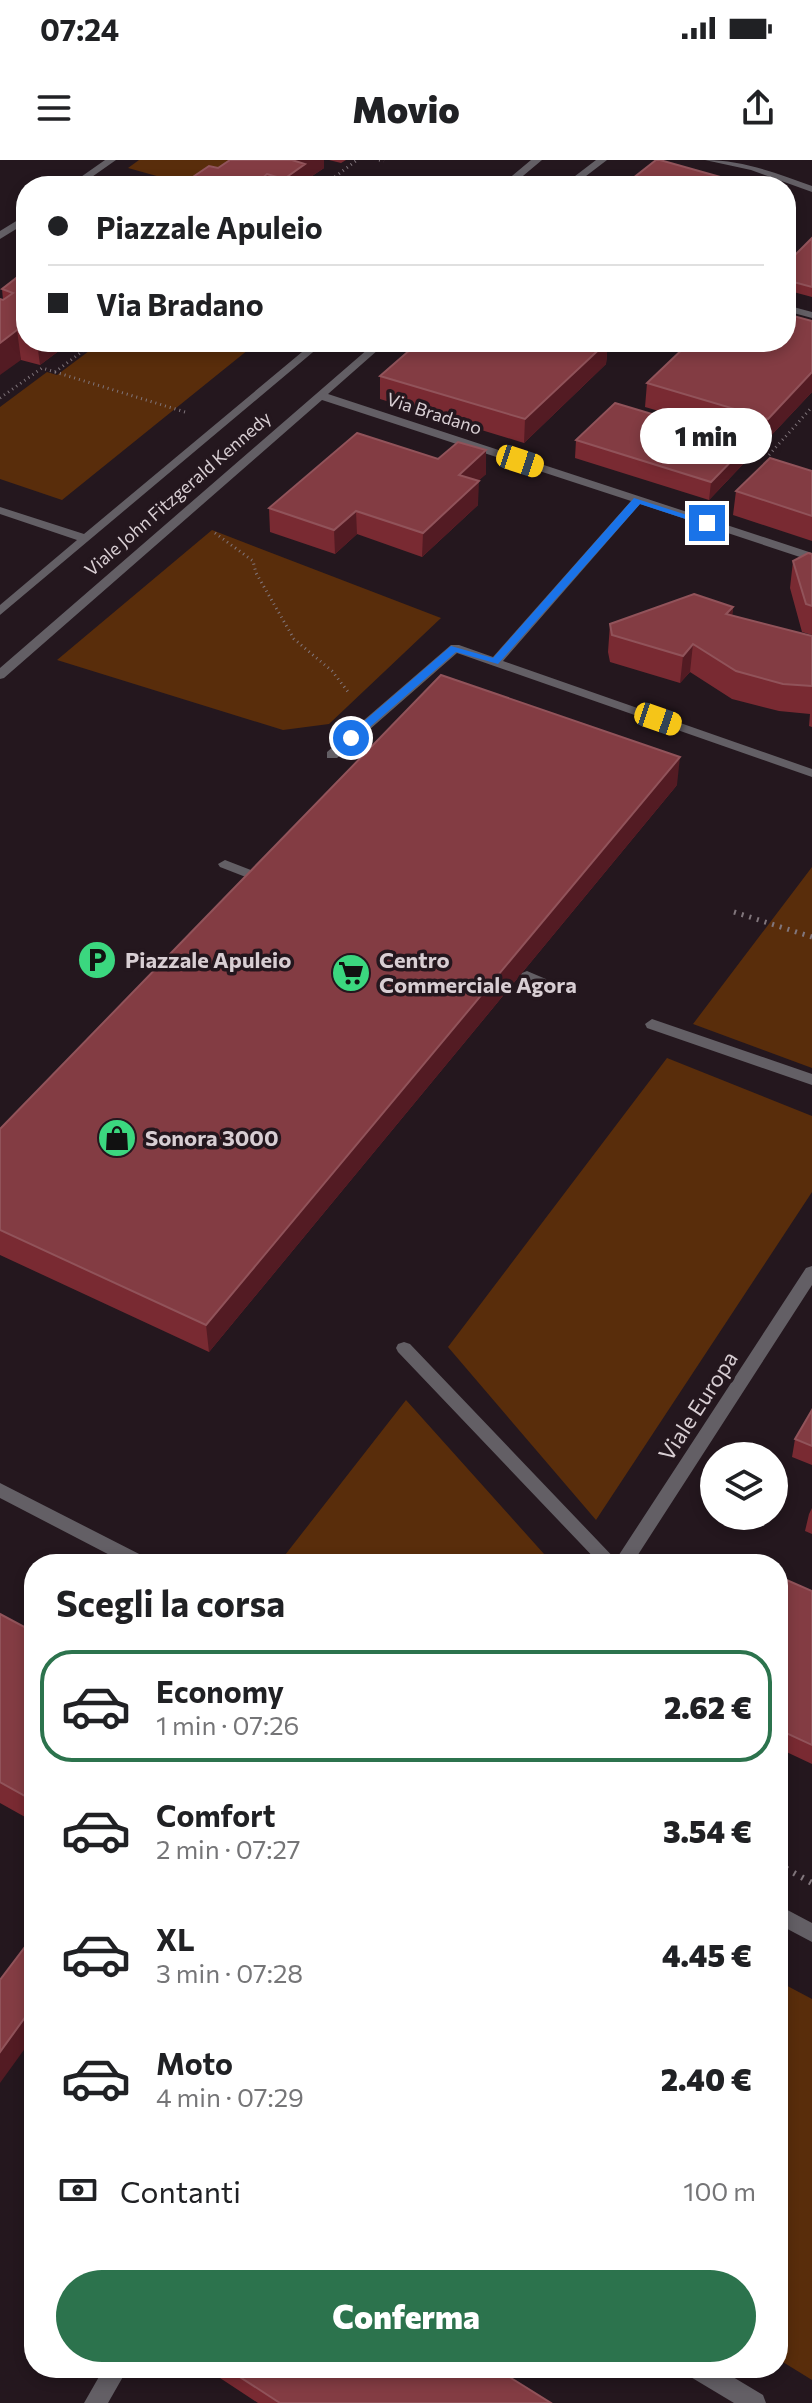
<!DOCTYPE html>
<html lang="it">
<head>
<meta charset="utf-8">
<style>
  :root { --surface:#fff; --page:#f6f6f6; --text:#202124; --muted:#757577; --line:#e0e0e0; --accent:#2c734d }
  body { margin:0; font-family:Commissioner,sans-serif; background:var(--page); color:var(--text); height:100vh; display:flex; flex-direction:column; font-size:30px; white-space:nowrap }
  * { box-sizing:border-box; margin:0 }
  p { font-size:26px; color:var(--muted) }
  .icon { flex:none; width:44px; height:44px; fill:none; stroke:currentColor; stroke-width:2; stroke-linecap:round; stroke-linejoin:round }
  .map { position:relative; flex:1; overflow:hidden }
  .drawer { position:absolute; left:24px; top:1394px; width:764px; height:824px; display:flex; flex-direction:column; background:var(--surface); border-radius:32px; box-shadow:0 4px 12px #0003 }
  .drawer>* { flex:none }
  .banner { position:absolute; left:16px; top:16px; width:780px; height:176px; border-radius:32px; box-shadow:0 4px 12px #0003; display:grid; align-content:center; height:176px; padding:0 32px; background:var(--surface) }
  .buttons { position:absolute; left:700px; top:1282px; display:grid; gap:16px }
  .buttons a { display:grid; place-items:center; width:88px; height:88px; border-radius:50%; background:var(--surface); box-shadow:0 4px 12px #0003; font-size:40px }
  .end { position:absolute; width:36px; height:36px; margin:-18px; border:10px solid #1a73e8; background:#fff; box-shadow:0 0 0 4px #fff }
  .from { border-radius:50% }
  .bubble { position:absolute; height:56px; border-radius:28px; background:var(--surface); box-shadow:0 4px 12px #0003; font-size:26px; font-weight:800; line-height:56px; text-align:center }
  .car { position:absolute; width:24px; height:48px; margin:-24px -12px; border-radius:10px; box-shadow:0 0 6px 2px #0007; background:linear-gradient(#f5c518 24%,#345 0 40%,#f5c518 0 76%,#345 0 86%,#f5c518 0) }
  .banner b { display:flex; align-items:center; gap:28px; height:76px; font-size:30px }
  .banner b+b { border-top:2px solid var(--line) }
  .banner i { width:20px; height:20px; background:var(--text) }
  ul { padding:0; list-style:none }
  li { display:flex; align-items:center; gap:24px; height:112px; margin:0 16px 12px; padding:0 16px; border:4px solid transparent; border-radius:32px }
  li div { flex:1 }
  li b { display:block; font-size:30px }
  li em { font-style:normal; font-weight:800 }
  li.current { border-color:var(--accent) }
  li>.icon { width:72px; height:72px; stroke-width:1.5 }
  h2 { padding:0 32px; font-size:36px; line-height:96px }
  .pay { display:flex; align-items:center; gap:20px; height:88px; padding:0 32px; font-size:30px }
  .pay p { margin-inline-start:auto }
  .cta { display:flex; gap:16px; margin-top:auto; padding:16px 32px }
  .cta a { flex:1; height:92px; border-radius:48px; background:var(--accent); color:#fff; font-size:32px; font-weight:800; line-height:92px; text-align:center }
  .status { display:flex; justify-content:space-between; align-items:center; height:56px; padding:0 40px; background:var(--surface); direction:ltr }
  .status svg { height:22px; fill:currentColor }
  header { display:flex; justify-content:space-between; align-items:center; height:104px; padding:0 32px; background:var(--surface); font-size:36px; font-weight:800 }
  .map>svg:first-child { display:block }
  .green { fill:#592d0b }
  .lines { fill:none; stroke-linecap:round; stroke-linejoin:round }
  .path-far2 { stroke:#81767c; stroke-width:3; stroke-dasharray:1 4; stroke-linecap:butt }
  .path-far1 { stroke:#81767c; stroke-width:5; stroke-dasharray:2 6; stroke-linecap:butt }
  .path { stroke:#81767c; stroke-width:6; stroke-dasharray:2 7; stroke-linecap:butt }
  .service { fill:#635f65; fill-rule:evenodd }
  .pedestrian { fill:#635f65; fill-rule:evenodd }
  .minor { fill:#635f65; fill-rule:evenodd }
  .tertiary { fill:#635f65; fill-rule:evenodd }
  .wall { fill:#792a32 }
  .shaded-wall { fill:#531b23 }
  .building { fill:#833c43; stroke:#91535a; stroke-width:2 }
  .route { fill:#1a73e8 }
  .labels { text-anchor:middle; stroke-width:7; stroke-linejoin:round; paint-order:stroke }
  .far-street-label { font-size:18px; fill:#d8ced3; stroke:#24171e }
  .poi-label { font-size:22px; font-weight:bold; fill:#d8ced3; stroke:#24171e; text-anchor:start }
  .street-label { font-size:22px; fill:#d8ced3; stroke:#24171e }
</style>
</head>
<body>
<div class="status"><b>07:24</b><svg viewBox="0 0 49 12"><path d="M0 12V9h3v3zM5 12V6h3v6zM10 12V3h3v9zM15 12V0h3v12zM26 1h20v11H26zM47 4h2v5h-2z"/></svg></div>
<header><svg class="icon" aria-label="menu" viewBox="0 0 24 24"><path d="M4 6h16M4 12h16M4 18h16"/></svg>Movio<svg class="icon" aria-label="share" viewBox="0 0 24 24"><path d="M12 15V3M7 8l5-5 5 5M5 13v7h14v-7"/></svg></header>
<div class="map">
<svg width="812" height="2243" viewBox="0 0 812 2243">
  <rect width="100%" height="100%" fill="#24171e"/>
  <!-- green -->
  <path class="green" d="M 139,0 L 241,0 L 206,26 L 164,26 L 171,20 L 128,8 Z
    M 101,182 L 258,182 L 62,340 L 0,319 L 0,247 L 47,212 L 57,215 Z
    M 212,370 L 441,458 L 329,564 L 283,570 L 57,500 Z
    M 812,707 L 812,908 L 693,864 Z
    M 667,898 L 812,956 L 812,1032 L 596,1360 L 448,1187 Z
    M 406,1240 L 553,1404 L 278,1404 Z
    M 778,1821 L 812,1839 L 812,2220 L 778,2199 Z"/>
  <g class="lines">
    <!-- path-far2 -->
    <path class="path-far2" d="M 379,0 L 384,1
      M 168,22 L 183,26
      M 323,26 L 357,0
      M 55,212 L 185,252
      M 0,238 L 42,208 L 55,212 L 95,182
      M 769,295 L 812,247
      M 215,373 L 253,401 L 256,413 L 294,479 L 332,511 L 349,533"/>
    <!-- path-far1 -->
    <path class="path-far1" d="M 734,752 L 812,777"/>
    <!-- path -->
    <path class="path" d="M 778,1704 L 812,1723"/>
    <!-- service -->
    <path class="service" d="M 652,859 L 812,914 L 812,925 L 647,868 L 645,864 Z
      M 404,1182 L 410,1184 L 620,1404 L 600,1404 L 398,1192 L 396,1188 L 398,1184 Z"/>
    <!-- pedestrian -->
    <path class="pedestrian" d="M 225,700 L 269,717 L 271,720 L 264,724 L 220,707 L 218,704 Z
      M 527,811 L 560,825 L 562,828 L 555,833 L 522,819 L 520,816 L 522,813 Z"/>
    <!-- minor -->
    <path class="minor" d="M 105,0 L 116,0 L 79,26 L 68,26 Z
      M 531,0 L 542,0 L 511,26 L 500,26 Z
      M 596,0 L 607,0 L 573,26 L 562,26 Z
      M 26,55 L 26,63 L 0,79 L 0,71 Z
      M 786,145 L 812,152 L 812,158 L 786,151 Z
      M 314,182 L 325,182 L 0,455 L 0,445 L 77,380 L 0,354 L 0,347 L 84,374 Z
      M 376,182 L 387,182 L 328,234 L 812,393 L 812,401 L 640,344 L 503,501 L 812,609 L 812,617 L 457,493 L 337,598 L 327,598 L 327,592 L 451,485 L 459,485 L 493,497 L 631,341 L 322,240 L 4,518 L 0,519 L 0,508 Z
      M 812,1106 L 812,1125 L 632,1404 L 613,1404 L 806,1108 Z
      M 0,1323 L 149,1399 L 152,1404 L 127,1404 L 0,1338 Z
      M 778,1745 L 812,1763 L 812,1782 L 778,1764 Z
      M 104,2208 L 128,2208 L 108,2243 L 84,2243 Z
      M 686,2208 L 718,2208 L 763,2235 L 766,2243 L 734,2243 L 689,2216 Z"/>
    <!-- tertiary -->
    <path class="tertiary" d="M 705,0 C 743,0 776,13 812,26 L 812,32 L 751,10 Z"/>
  </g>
  <!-- wall -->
  <path class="wall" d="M 230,0 L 324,0 L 324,8 L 306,20 L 306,26 L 188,26 L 187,21 L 218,8 Z
    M 329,0 L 346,0 L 341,3 Z
    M 812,78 L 812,137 L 786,130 L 786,104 Z
    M 26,113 L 26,182 L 63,182 L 64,187 L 40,205 L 21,200 L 3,140 L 2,129 Z
    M 812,161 L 812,232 L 765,282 L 645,247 L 647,223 Z
    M 419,182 L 608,182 L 606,204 L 524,283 L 380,239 L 380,216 Z
    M 636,182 L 671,182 L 663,189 Z
    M 576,280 L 747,300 L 709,340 L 575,298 Z
    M 486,290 L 486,314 L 478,321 L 478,345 L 422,397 L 357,374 L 335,394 L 270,372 L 269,348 L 438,299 Z
    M 812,311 L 812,381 L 733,355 L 736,331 Z
    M 812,394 L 812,475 L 802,472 L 790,428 L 793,401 Z
    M 733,447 L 732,456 L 812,476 L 812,567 L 809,566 L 810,554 L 779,551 L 732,539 L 690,512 L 680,523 L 610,502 L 608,492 L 610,464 Z
    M 677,625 L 209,1192 L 0,1095 L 0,969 Z
    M 812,1250 L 812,1305 L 792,1297 L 795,1279 Z
    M 812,1348 L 812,1374 L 805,1371 L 809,1354 Z
    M 812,1431 L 812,1604 L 778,1588 Z
    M 0,1454 L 34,1472 L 34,1662 L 0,1643 Z
    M 218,2208 L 495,2208 L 551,2243 L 258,2243 L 220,2218 Z"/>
  <!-- shaded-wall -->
  <path class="shaded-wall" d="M 292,0 L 324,0 L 324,8 L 306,20 L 306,26 L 285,26 L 284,19 Z
    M 267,14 L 268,26 L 259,26 L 259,21 Z
    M 17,170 L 21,200 L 0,215 L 0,183 Z
    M 37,182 L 63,182 L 64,187 L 40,205 Z
    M 607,182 L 608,182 L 606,204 L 524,283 L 525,259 Z
    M 664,182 L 671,182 L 663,189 Z
    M 812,212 L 812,232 L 765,282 L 768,259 Z
    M 749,283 L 747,300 L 709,340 L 711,322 Z
    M 486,290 L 486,314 L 459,338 L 459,315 Z
    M 479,321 L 478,345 L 422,397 L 423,373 Z
    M 356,351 L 357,374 L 335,394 L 334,370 Z
    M 733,447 L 730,474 L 726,454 Z
    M 693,484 L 690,512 L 680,523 L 683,496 Z
    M 680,597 L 677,625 L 209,1192 L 206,1165 Z
    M 34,1845 L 34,1876 L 0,1923 L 0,1892 Z"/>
  <!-- building -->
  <path class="building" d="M 230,0 L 292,0 L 305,4 L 284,19 L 267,14 L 259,21 L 267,23 L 262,26 L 193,26 L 197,23 L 187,21 L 209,6 L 218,8 Z
    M 656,0 L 660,0 L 738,22 L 733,26 L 623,26 Z
    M 812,78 L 812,127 L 786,120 L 786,104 Z
    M 24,112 L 26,113 L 26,173 L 17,170 L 0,183 L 0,139 L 3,140 L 13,133 L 2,129 Z
    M 786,154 L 812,161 L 812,212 L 768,259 L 647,223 L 690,182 L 786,182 Z
    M 419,182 L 607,182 L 525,259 L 380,216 Z
    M 615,243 L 749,283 L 711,322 L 576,280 Z
    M 357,273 L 438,299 L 458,282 L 486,290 L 459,315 L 479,321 L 423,373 L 356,351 L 334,370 L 269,348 Z
    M 770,298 L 812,311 L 812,356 L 736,331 Z
    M 808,393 L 812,394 L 812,446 L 806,444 L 793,401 Z
    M 694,434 L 733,447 L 726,454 L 812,476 L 812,526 L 783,524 L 736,511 L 693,484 L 683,496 L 612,475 L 610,464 Z
    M 441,515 L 680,597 L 206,1165 L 0,1070 L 0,969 Z
    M 812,1250 L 812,1286 L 795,1279 Z
    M 782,1418 L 812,1431 L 812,1585 L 782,1571 L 778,1578 L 778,1426 Z
    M 0,1454 L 34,1472 L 34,1641 L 0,1622 Z
    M 34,1775 L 34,1845 L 0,1892 L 0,1820 Z
    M 226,2208 L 495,2208 L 551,2243 L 280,2243 Z"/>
  <!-- route -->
  <path class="route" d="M 634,338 L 712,363 L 704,365 L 640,344 L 498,504 L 456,492 L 355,580 L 347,580 L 347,576 L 451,486 L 493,498 Z"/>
  <!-- icons -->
  <defs>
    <g id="parking-disc" transform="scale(2)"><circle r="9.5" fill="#3bd77f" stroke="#24171e"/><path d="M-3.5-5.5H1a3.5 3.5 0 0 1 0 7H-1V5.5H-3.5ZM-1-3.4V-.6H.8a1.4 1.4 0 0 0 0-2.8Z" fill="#111"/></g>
    <g id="supermarket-disc" transform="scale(2)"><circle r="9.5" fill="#3bd77f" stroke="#24171e"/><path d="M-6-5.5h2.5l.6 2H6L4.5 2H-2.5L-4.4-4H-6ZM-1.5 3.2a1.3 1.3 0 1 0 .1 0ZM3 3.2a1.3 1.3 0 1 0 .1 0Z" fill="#111"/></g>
    <g id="shop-disc" transform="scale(2)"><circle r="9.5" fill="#3bd77f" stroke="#24171e"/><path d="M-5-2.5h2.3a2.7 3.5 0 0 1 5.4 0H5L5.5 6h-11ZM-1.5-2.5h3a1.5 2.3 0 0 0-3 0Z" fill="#111"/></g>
  </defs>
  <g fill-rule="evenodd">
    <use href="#parking-disc" x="97" y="800"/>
    <use href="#supermarket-disc" x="351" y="813"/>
    <use href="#shop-disc" x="117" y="978"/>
  </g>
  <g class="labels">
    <!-- far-street labels -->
    <g class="far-street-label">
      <text transform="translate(434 254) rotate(18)" y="6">Via Bradano</text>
      <text transform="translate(178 334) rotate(-41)" y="6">Viale John Fitzgerald Kennedy</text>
    </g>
    <!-- poi labels -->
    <g class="poi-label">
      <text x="125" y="808">Piazzale Apuleio</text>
      <text x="379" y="808">Centro<tspan x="379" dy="25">Commerciale Agora</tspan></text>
      <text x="145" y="986">Sonora 3000</text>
    </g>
    <!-- street labels -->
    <g class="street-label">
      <text transform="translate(698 1246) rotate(-57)" y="8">Viale Europa</text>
    </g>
  </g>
</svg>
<div class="buttons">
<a><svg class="icon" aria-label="layers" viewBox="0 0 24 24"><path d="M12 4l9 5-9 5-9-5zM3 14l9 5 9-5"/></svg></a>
</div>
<i class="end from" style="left:351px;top:578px"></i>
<i class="end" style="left:707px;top:363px"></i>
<div class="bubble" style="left:640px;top:248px;width:132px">1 min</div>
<i class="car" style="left:520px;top:301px;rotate:108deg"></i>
<i class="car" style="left:658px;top:559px;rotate:109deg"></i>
<div class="banner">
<b><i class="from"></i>Piazzale Apuleio</b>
<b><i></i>Via Bradano</b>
</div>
<section class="drawer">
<h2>Scegli la corsa</h2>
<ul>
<li class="current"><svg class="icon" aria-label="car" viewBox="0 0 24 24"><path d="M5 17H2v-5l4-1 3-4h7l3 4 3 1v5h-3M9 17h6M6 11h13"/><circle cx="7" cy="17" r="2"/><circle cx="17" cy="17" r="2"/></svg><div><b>Economy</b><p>1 min · 07:26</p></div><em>2.62 €</em></li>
<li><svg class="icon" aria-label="car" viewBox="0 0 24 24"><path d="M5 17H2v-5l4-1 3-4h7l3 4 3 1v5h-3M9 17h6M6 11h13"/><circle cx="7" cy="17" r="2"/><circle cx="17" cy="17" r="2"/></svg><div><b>Comfort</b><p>2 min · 07:27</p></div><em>3.54 €</em></li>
<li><svg class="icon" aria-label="car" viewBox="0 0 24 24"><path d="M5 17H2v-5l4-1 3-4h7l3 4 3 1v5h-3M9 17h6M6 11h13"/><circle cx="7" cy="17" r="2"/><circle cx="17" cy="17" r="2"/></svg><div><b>XL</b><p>3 min · 07:28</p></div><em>4.45 €</em></li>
<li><svg class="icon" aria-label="car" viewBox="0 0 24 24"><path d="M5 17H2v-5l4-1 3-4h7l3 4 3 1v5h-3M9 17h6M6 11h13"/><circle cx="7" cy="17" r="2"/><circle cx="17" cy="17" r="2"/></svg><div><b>Moto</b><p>4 min · 07:29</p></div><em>2.40 €</em></li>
</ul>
<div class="pay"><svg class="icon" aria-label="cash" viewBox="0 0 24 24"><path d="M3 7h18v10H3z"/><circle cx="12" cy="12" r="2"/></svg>Contanti<p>100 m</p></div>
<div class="cta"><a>Conferma</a></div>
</section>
</div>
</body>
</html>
